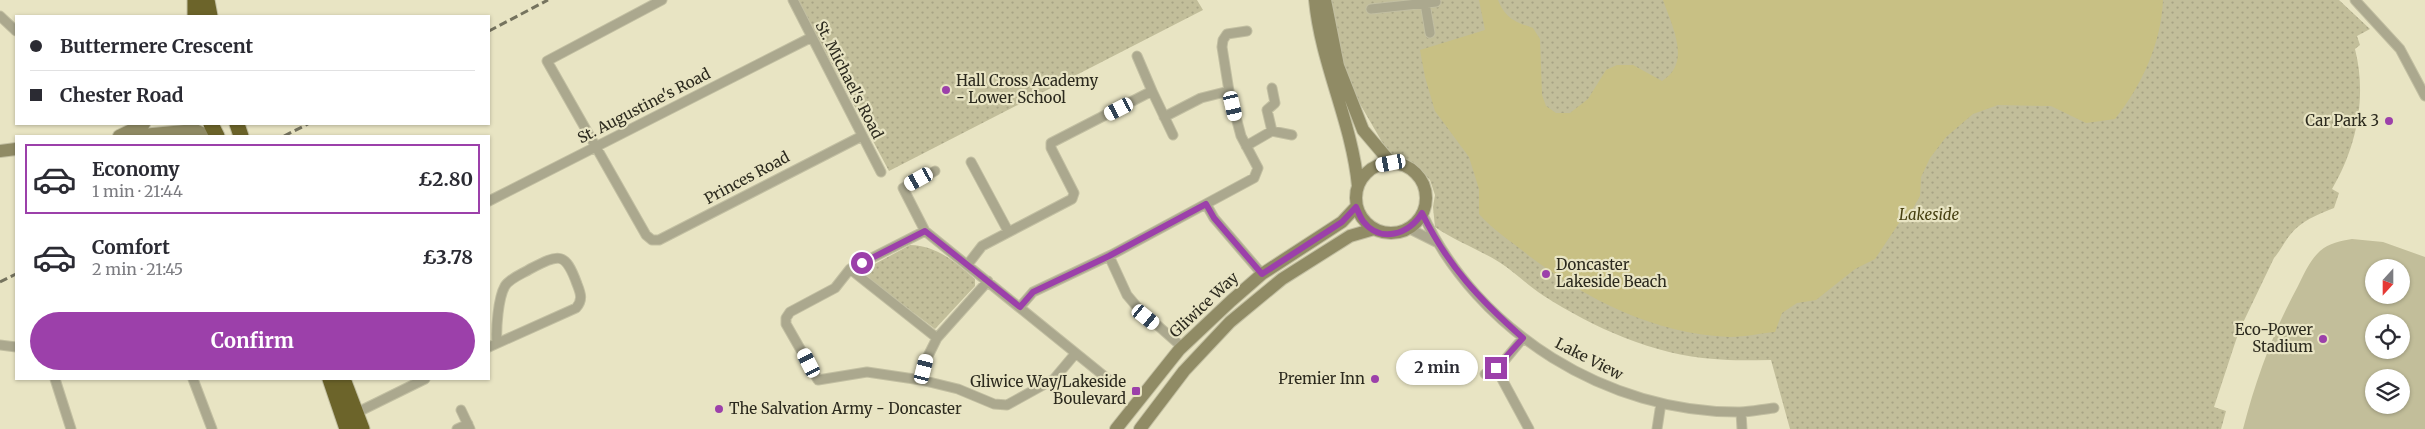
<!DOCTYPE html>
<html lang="en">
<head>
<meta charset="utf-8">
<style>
  :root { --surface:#fff; --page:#f2f2f3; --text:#2b2b33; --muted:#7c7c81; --line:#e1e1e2; --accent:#9c40aa }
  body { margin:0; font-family:Merriweather,serif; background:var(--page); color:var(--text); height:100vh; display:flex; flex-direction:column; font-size:19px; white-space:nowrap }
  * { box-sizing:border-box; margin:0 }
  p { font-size:16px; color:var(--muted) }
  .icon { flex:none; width:28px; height:28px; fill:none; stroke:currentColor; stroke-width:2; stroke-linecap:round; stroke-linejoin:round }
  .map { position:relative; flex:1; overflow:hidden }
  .details { position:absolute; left:15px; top:135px; width:475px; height:245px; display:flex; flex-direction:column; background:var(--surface); border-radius:0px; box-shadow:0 1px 4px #0004 }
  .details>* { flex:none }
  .guide { position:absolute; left:15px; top:15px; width:475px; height:110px; border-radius:0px; box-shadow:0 1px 4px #0004; display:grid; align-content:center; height:110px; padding:0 15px; background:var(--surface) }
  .needle { width:32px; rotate:201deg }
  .buttons { position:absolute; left:2365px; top:259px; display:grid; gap:10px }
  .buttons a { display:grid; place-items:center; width:45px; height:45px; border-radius:50%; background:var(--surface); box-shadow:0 1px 4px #0004; font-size:25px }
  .end { position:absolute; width:22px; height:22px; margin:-11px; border:6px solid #9c40aa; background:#fff; box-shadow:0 0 0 2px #fff }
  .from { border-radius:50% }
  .bubble { position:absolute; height:35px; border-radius:18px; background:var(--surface); box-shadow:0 1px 4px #0004; font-size:16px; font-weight:700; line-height:35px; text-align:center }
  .car { position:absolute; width:15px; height:30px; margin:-15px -8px; border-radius:6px; box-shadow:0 0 4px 1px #0007; background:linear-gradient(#fff 24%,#345 0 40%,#fff 0 76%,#345 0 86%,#fff 0) }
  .guide b { display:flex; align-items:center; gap:18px; height:48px; font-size:19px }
  .guide b+b { border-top:1px solid var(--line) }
  .guide i { width:12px; height:12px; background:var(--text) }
  ul { padding:9px 0 0; list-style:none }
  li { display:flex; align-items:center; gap:15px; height:70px; margin:0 10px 8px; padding:0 5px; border:2px solid transparent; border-radius:0px }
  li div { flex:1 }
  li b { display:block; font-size:19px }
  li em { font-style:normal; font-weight:700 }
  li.active { border-color:var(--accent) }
  li>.icon { width:45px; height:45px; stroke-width:1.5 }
  .action { display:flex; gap:10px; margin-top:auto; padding:10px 15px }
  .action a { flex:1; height:58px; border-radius:30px; background:var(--accent); color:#fff; font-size:20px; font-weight:700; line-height:58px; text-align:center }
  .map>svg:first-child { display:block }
  .park { fill:url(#park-dots) }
  .pitch { fill:#c2be9a; fill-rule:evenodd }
  .water { fill:#c8c084 }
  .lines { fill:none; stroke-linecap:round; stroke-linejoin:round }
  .street-casing { stroke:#c2bfa2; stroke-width:11 }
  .secondary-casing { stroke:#c2bfa2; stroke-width:14 }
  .highway-casing { stroke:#c2bfa2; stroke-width:17 }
  .street { stroke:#aba88e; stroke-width:9 }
  .secondary { stroke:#908b65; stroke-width:12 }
  .highway { stroke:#6c642a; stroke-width:15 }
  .rail { stroke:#75735e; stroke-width:3; stroke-dasharray:8 4; stroke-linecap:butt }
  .route { stroke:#9c40aa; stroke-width:6 }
  .poi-dot { fill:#9c40aa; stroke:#e8e4c3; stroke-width:2 }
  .labels { text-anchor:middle; stroke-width:4.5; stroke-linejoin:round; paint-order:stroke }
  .street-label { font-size:15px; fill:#2c2a1e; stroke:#e8e4c3 }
  .poi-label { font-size:15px; fill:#2c2a1e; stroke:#e8e4c3; text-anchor:end }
  .park-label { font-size:15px; font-style:italic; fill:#463f10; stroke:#e8e4c3 }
</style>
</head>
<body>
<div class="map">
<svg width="2425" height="429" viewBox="0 0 2425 429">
  <defs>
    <pattern id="park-dots" width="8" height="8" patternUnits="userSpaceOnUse" patternTransform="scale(1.25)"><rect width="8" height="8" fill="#c2be9a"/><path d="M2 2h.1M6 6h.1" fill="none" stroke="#a7a384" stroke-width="1.8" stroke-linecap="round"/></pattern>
  </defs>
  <rect width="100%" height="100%" fill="#e8e4c3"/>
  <!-- park -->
  <path class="park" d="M 798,0 L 1197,0 L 1203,10 L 889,171 Z
    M 1325,0 L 2339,0 L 2370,29 L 2357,36 L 2360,45 L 2355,49 C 2367,96 2357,147 2332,189 L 2339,193 L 2334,208 C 2317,215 2302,220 2290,235 C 2284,242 2281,250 2274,258 L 2239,331 L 2214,407 L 2226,411 L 2221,429 L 1790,429 L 1771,360 C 1752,360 1733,361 1714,359 C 1654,355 1594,328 1544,296 C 1528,286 1515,272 1499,262 C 1478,249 1455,241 1435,227 L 1433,207 L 1435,195 L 1430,180 L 1418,168 L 1389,154 L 1338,66 Z
    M 910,245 C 938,246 955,262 975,279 L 975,286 L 935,329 L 860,272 Z"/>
  <!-- pitch -->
  <path class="pitch" d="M 2352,239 L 2383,242 L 2425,257 L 2425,429 L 2243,429 C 2256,379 2273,332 2298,286 C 2304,274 2310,260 2320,251 C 2329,243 2341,241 2352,239 ZM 2374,268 L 2401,268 L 2401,295 L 2374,295 ZM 2374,322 L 2401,322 L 2401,350 L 2374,350 ZM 2374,378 L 2401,378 L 2401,405 L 2374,405 Z"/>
  <!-- water -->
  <path class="water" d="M 1479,0 L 1498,0 C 1505,18 1515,22 1533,28 L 1540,39 L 1542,95 L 1546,106 L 1556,113 L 1570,113 L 1588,99 L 1606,70 L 1617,65 L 1633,65 L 1662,81 C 1692,63 1672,26 1663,0 L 2163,0 C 2161,44 2142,85 2115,119 L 2086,123 L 2051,106 L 1998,105 L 1973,114 L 1946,137 L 1930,158 L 1921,177 L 1920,196 L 1912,210 L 1899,223 L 1875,259 L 1855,269 L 1816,300 L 1797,303 L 1782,313 L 1775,332 C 1761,333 1745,337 1730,337 C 1655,334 1587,300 1528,255 C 1511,241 1493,230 1479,214 L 1479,189 L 1469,157 L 1435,111 L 1425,77 L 1420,50 L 1485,30 Z"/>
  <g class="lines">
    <!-- street casing -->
    <g class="street-casing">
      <path id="street" d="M 662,0 L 547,61 L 646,235 L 652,240 L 659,240 L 862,136
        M 793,0 L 881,172
        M 2355,0 L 2400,49 L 2425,96
        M 1425,3 L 1430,33
        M 1371,9 L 1436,2
        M 0,16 L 16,31
        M 1137,56 L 1152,91
        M 1164,117 L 1201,98 L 1229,91
        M 1272,131 L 1292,135
        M 1246,146 L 1272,131 L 1267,110 L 1275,103 L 1272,88
        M 971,162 L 1008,231
        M 935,171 L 903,188 L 925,231 L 1109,380
        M 489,201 L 812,37
        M 1206,204 L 1214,218 L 1262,274
        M 1422,213 C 1478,333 1608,413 1740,412 C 1751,412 1763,409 1774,408
        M 1410,229 L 1436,242
        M 925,231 L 850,269 L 835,288 L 790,312 L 786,318 L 786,324 L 818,380 L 867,372 L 921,380 L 958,389 L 994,404 L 1007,405 L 1054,379 L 1075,354
        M 1109,256 L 1127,295 L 1138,308 L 1182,347
        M 968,264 L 982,246 L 1072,199 L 1074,193 L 1051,148 L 1051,143 L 1152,91 L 1173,135
        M 850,269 L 937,338
        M 1020,307 L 1033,292 L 1111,255 L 1254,178 L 1258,168 L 1241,136 L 1229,91 L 1222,47 L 1223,40 L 1227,34 L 1247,31
        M 0,345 L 16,347
        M 489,347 L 576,308 C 583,300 581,294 577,284 C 565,251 559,254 530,269 C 522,274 510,278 505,286 C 498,298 496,329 497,343
        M 1496,368 L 1529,429
        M 1485,374 L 1504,361 L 1523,338
        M 55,379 L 71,429
        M 193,379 L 212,429
        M 921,380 L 927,358 L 937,338 L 988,281
        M 461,410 L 470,429
        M 1741,412 L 1742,429
        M 356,413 L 425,379
        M 457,429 L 468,424
        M 1657,429 L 1661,403"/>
    </g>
    <!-- secondary casing -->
    <g class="secondary-casing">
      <path id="secondary" d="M 1315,0 C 1321,64 1352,122 1358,186
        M 1325,0 L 1338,66 L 1363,130 L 1391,163
        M 119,136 L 144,124
        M 132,136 L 195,130 L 208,136
        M 0,151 L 16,149
        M1356 198a35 35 0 1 1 70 0a35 35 0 1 1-70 0Z
        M 1116,429 L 1179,350 L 1231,301 L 1262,274 L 1342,222 L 1356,207
        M 1140,429 L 1184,371 L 1230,322 L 1282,279 L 1350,236 L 1374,229"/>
    </g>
    <!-- highway casing -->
    <g class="highway-casing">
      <path id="highway" d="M 195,0 L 195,16
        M 207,0 L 210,16
        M 211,124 L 217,136
        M 237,124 L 241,136
        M 330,379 L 347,429
        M 343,379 L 362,429"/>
    </g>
    <!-- street -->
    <use href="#street" class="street"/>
    <!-- secondary -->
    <use href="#secondary" class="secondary"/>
    <!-- highway -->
    <use href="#highway" class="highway"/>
    <!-- rail -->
    <path class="rail" d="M 489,31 L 548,0
      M 284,136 L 308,124
      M 0,282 L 16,274"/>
  </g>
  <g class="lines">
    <!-- route -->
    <path class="route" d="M 862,263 L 925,231 L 1020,307 L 1033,292 L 1109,256 L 1206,204 L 1214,218 L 1262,274 L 1342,222 L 1356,207 C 1358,211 1360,217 1363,221 C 1380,244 1410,234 1422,213 C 1447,265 1480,300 1523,338 L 1496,368"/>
  </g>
  <!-- markers -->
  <g class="poi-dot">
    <circle cx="946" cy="90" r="5"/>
    <circle cx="2389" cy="121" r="5"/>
    <circle cx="1546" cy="274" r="5"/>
    <circle cx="2323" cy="339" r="5"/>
    <circle cx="1375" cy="379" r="5"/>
    <rect x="1131" y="386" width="10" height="10" rx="2.5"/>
    <circle cx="719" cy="409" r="5"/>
  </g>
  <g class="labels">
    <!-- street labels -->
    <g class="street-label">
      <text transform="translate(849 80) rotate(63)" y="5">St. Michael's Road</text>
      <text transform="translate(644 106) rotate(-27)" y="5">St. Augustine's Road</text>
      <text transform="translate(747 178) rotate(-28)" y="5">Princes Road</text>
      <text transform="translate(1204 305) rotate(-43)" y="5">Gliwice Way</text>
      <text transform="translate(1589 359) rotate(27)" y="5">Lake View</text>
    </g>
    <!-- poi labels -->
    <g class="poi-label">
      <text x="956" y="86" text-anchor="start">Hall Cross Academy<tspan x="956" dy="17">- Lower School</tspan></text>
      <text x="2379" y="126">Car Park 3</text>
      <text x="1556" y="270" text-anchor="start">Doncaster<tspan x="1556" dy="17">Lakeside Beach</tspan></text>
      <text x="2313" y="335">Eco-Power<tspan x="2313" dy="17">Stadium</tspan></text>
      <text x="1365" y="384">Premier Inn</text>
      <text x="1126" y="387">Gliwice Way/Lakeside<tspan x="1126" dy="17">Boulevard</tspan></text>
      <text x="729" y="414" text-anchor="start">The Salvation Army - Doncaster</text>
    </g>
    <!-- park labels -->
    <g class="park-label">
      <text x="1929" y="220">Lakeside</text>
    </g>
  </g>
</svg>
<div class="buttons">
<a><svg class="needle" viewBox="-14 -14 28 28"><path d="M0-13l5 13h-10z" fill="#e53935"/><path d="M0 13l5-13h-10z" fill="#7c7c81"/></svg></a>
<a><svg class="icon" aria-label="locate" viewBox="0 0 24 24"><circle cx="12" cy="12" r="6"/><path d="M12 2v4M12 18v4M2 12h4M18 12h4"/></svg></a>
<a><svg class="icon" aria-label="layers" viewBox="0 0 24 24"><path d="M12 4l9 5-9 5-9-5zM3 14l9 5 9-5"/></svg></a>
</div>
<i class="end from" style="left:862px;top:263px"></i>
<i class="end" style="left:1496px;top:368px"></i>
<div class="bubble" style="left:1396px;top:350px;width:82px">2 min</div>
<i class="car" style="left:1233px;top:106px;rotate:167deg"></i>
<i class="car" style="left:1119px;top:109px;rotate:243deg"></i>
<i class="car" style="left:1391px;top:163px;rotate:260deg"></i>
<i class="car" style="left:919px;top:179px;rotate:241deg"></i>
<i class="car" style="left:1146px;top:317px;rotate:129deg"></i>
<i class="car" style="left:809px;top:363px;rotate:333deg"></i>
<i class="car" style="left:924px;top:369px;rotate:14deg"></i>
<div class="guide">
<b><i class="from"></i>Buttermere Crescent</b>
<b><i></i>Chester Road</b>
</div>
<section class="details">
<ul>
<li class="active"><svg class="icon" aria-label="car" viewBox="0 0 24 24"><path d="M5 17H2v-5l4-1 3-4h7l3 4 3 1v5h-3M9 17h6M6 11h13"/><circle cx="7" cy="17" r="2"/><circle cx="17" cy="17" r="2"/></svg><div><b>Economy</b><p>1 min · 21:44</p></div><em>£2.80</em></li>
<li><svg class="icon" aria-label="car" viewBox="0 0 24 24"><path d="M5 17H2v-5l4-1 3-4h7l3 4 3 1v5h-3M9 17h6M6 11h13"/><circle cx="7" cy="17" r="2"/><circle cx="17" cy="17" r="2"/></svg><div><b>Comfort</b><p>2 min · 21:45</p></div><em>£3.78</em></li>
</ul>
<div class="action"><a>Confirm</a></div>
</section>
</div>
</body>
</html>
